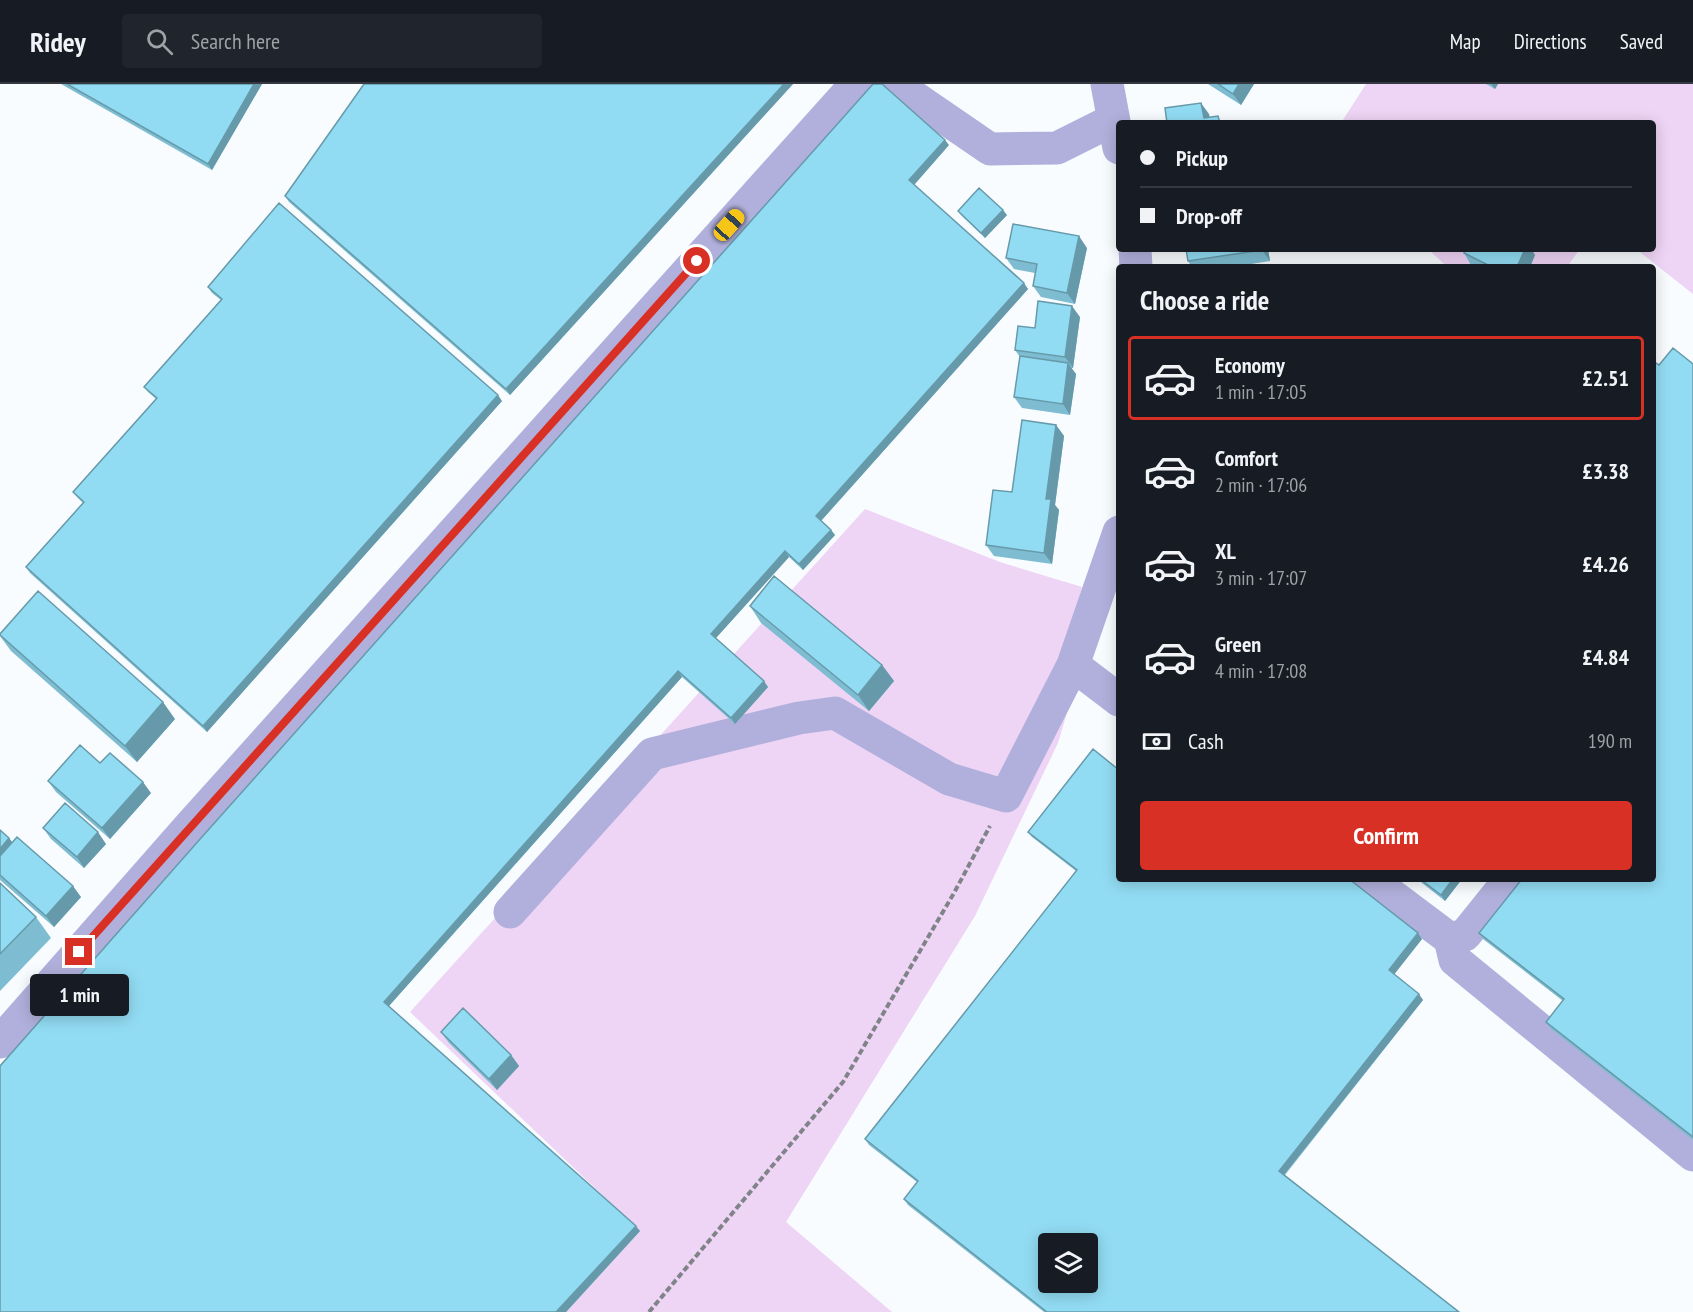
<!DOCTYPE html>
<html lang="en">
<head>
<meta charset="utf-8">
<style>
  :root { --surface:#171b24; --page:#20242c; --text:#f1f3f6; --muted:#9ea1a6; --line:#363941; --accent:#d93025 }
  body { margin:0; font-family:"PT Sans Narrow",sans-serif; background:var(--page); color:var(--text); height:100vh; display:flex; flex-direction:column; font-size:22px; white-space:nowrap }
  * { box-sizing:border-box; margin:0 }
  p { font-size:20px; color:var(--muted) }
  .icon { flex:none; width:33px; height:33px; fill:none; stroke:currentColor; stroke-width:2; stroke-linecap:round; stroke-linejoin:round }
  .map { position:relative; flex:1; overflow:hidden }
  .drawer { position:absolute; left:1116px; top:180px; width:540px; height:618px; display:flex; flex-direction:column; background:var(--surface); border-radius:6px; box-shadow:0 3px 15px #0003 }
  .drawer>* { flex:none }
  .banner { position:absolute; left:1116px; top:36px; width:540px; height:132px; border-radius:6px; box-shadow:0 3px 15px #0003; display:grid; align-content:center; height:132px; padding:0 24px; background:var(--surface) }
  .buttons { position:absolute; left:1038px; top:1149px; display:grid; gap:12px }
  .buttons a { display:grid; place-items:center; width:60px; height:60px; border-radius:6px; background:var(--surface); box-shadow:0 3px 15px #0003; font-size:30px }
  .end { position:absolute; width:27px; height:27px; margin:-14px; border:8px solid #d93025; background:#fff; box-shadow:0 0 0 3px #fff }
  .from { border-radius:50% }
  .bubble { position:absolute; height:42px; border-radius:6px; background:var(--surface); box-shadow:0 3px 15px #0003; font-size:20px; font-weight:700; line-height:42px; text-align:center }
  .car { position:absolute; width:18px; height:36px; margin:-18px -9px; border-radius:8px; box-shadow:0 0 4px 2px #0007; background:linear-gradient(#f5c518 24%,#345 0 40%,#f5c518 0 76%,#345 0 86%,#f5c518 0) }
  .banner b { display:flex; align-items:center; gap:21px; height:57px; font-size:22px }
  .banner b+b { border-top:2px solid var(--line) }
  .banner i { width:15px; height:15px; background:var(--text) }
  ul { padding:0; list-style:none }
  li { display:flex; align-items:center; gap:18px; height:84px; margin:0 12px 9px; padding:0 12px; border:3px solid transparent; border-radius:6px }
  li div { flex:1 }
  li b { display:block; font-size:22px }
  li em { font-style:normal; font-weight:700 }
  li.on { border-color:var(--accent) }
  li>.icon { width:54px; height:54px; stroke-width:1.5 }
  h2 { padding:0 24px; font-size:27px; line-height:72px }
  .pay { display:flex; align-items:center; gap:15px; height:66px; padding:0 24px; font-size:22px }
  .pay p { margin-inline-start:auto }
  .button { display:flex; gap:12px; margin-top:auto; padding:12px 24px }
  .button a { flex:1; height:69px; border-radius:6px; background:var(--accent); color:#fff; font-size:24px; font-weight:700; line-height:69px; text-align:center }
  header { display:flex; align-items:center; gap:36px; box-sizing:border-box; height:84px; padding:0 30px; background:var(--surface); border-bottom:2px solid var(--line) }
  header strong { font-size:28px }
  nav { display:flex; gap:33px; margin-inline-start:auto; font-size:21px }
  .search { width:420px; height:54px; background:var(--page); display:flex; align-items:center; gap:15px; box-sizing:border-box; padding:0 21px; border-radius:6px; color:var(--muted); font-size:22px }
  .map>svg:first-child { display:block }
  .green { fill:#eed4f5 }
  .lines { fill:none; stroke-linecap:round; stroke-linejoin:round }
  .path { stroke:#808489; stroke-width:4; stroke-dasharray:6 3; stroke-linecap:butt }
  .minor { stroke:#b1b0dc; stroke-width:33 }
  .wall { fill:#7ebdd1 }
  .shaded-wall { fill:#669aaa }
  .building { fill:#92dcf3; stroke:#669aaa; stroke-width:1.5; fill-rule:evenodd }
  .route { stroke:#d93025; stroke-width:8 }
</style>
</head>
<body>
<header>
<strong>Ridey</strong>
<div class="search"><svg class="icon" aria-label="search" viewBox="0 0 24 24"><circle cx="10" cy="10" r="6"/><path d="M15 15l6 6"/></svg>Search here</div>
<nav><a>Map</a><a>Directions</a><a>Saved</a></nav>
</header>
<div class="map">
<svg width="1693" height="1228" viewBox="0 0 1693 1228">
  <rect width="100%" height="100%" fill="#f9fcff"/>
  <!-- green -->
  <path class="green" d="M 1366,0 L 1693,0 L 1693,210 L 1636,165 L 1653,165 L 1653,39 L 1341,39 Z
    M 1428,165 L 1580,165 L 1567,183 L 1446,182 Z
    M 865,425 L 1000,478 L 1082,503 L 1064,572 L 1083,575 L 1058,659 L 975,832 L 786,1138 L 892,1228 L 556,1228 L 640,1147 L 410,928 Z"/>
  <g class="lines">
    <!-- path -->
    <path class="path" d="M 649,1228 L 843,998 L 954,809 L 990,742"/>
    <!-- minor -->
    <path class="minor" d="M 895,0 L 990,65 L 1057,64 L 1113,36
      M 1107,0 L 1119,64
      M 1135,165 L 1136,183
      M 1073,581 L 1119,616
      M 1370,795 L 1450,855 L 1455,876 L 1693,1071
      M 510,828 L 652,670 L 799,634 L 835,629 L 949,695 L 1006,712 L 1073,581 L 1119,448
      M 1450,855 L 1465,851 L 1510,795
      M 0,958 L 190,742 L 856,0"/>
  </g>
  <!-- wall -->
  <path class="wall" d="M 61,0 L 262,0 L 212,86 Z
    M 364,0 L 793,0 L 510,311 L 289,118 L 285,112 Z
    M 1208,0 L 1254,0 L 1241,21 Z
    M 1486,0 L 1498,0 L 1495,5 Z
    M 949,61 L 914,101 L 1028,205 L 821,437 L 831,446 L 835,451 L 803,486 L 789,473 L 716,554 L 768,603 L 735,640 L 682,593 L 389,922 L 640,1147 L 566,1228 L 0,1228 L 0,982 Z
    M 958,127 L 1007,131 L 985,154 L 962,132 Z
    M 1087,164 L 1075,220 L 1041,213 L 1033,202 L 1035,189 L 1014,185 L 1006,174 Z
    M 1268,165 L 1270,177 L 1233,183 L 1192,183 L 1188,177 Z
    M 1466,165 L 1531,165 L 1535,171 L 1530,183 L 1477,183 L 1471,181 L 1464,169 Z
    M 208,203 L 502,317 L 207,648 L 30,489 L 26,483 L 83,419 L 77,413 L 73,408 L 156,315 L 148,308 L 144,303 L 221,216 L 212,209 Z
    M 1080,233 L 1073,284 L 1071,284 L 1076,290 L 1070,331 L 1022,324 L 1014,313 L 1020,273 L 1015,266 Z
    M 1693,280 L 1693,1056 L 1550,944 L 1546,938 L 1563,917 L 1483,855 L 1479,849 L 1653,795 L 1659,281 Z
    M 1056,341 L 1064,352 L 1055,421 L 1059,426 L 1052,480 L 994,472 L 986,461 L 1012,408 Z
    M 750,522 L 882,581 L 894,597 L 869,627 L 761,539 Z
    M 0,552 L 175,635 L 137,678 L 11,567 Z
    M 100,679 L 151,709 L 110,755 L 56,708 L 48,697 Z
    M 43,744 L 106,760 L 84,784 L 51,755 Z
    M 0,746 L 9,754 L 12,758 L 81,813 L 54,843 L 0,796 Z
    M 1028,748 L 1119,795 L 1422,855 L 1394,890 L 1423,916 L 1285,1091 L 1459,1228 L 1044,1228 L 908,1121 L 904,1115 L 917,1098 L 869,1061 L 865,1055 L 1076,787 L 1032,753 Z
    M 1417,795 L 1462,795 L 1445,817 Z
    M 0,799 L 36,833 L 51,854 L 0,907 Z
    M 441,948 L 511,971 L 519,982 L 497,1006 L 449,959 Z"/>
  <!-- shaded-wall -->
  <path class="shaded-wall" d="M 254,0 L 262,0 L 212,86 L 208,80 Z
    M 784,0 L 793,0 L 510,311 L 506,305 Z
    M 1239,0 L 1254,0 L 1241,21 L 1233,10 Z
    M 1491,0 L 1498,0 L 1495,5 Z
    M 1201,19 L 1209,30 L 1211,39 L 1204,34 Z
    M 945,56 L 949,61 L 913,102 L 909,96 Z
    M 1003,126 L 1007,131 L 985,154 L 981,149 Z
    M 1079,152 L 1087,164 L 1075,220 L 1067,209 Z
    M 1262,165 L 1268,165 L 1270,177 L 1262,166 Z
    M 1525,165 L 1531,165 L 1535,171 L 1530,183 L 1517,183 Z
    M 1024,199 L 1028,205 L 820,438 L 816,432 Z
    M 1072,222 L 1080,233 L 1073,284 L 1065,273 Z
    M 1068,279 L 1076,290 L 1070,331 L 1063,320 Z
    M 498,311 L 502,317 L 207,648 L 203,642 Z
    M 1056,341 L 1064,352 L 1055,421 L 1059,426 L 1052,480 L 1044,469 L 1046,415 Z
    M 831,446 L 835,451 L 803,486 L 799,480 Z
    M 785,467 L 789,473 L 715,555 L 711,550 Z
    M 882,581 L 894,597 L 869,627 L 858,611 Z
    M 678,587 L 682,593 L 388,923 L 384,918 Z
    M 764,597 L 768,603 L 735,640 L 731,634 Z
    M 163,618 L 175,635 L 137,678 L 125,662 Z
    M 143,698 L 151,709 L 110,755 L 102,744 Z
    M 98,748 L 106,760 L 84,784 L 77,773 Z
    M 9,754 L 17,765 L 0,785 L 0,765 Z
    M 1453,795 L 1462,795 L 1445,817 L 1441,811 Z
    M 73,802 L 81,813 L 54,843 L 46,832 Z
    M 1418,849 L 1422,855 L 1393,892 L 1389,886 Z
    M 1419,910 L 1423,916 L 1283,1092 L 1279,1087 Z
    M 511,971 L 519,982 L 497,1006 L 489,995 Z
    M 636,1142 L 640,1147 L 566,1228 L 556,1228 Z"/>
  <!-- building -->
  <path class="building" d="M 67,0 L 254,0 L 208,80 Z
    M 364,0 L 784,0 L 506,305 L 285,112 Z
    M 873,0 L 882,0 L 945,56 L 909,96 L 1024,199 L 816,432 L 831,446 L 799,480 L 785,467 L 711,550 L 764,597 L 731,634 L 678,587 L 384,918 L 636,1142 L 556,1228 L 0,1228 L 0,982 L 201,754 Z
    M 1218,0 L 1239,0 L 1233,10 Z
    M 1201,19 L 1204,34 L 1218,32 L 1220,39 L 1167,39 L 1165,24 Z
    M 979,104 L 1003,126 L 981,149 L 958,127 Z
    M 279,119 L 498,311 L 203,642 L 26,483 L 84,418 L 73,408 L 157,314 L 144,303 L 222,215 L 208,203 Z
    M 1013,140 L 1079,152 L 1067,209 L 1033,202 L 1037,180 L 1006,174 Z
    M 1186,165 L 1262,165 L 1262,166 L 1188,177 Z
    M 1466,165 L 1525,165 L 1517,183 L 1492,183 L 1464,169 Z
    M 1038,217 L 1072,222 L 1065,273 L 1015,266 L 1018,242 L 1035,244 Z
    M 1673,264 L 1693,280 L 1693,1053 L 1546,938 L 1564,915 L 1479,849 L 1522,795 L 1653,795 L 1653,277 L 1659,281 Z
    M 1020,272 L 1068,279 L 1063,320 L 1014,313 Z
    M 1022,336 L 1056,341 L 1046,415 L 1051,415 L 1044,469 L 986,461 L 993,406 L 1012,408 Z
    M 774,492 L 882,581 L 858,611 L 750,522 Z
    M 38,507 L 163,618 L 125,662 L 0,551 L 0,550 Z
    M 80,661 L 100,679 L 110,669 L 143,698 L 102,744 L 48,697 Z
    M 1093,665 L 1119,686 L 1119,795 L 1349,795 L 1418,849 L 1389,886 L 1419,910 L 1279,1087 L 1459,1228 L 1047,1228 L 904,1115 L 918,1097 L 865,1055 L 1077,786 L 1028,748 ZM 1048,1160 L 1088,1160 L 1088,1198 L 1048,1198 Z
    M 65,719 L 98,748 L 77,773 L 43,744 Z
    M 0,746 L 9,754 L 0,765 Z
    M 17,753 L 73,802 L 46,832 L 0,791 L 0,772 Z
    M 1420,795 L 1453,795 L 1441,811 Z
    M 0,799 L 36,833 L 0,870 Z
    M 463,924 L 511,971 L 489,995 L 441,948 Z"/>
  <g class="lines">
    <!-- route -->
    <path class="route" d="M 79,868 L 697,177"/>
  </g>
</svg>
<div class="buttons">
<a><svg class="icon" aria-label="layers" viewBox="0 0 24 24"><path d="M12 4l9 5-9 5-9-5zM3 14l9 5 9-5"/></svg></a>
</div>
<i class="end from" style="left:697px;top:177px"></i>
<i class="end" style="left:79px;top:868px"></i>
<div class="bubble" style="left:30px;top:890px;width:99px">1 min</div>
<i class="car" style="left:729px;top:141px;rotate:42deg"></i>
<div class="banner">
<b><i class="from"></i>Pickup</b>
<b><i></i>Drop-off</b>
</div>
<section class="drawer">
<h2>Choose a ride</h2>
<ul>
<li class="on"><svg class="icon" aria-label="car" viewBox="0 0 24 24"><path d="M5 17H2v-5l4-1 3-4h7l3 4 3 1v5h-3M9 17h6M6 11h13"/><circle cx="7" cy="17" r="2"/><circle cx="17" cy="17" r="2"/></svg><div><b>Economy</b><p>1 min · 17:05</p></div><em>£2.51</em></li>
<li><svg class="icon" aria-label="car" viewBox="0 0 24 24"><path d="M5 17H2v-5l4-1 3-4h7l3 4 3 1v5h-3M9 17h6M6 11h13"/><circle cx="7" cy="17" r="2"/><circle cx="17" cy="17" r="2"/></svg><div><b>Comfort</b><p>2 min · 17:06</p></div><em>£3.38</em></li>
<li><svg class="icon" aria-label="car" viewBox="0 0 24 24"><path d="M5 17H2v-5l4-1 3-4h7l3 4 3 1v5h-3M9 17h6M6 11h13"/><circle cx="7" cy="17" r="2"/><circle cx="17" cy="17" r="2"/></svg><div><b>XL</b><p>3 min · 17:07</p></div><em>£4.26</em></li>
<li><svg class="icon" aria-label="car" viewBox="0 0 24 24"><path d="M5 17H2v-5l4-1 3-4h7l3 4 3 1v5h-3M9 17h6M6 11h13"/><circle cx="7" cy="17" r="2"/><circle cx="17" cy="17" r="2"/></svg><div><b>Green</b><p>4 min · 17:08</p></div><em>£4.84</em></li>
</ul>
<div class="pay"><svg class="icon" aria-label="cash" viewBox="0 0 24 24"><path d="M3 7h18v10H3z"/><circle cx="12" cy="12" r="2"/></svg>Cash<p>190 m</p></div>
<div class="button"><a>Confirm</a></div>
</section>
</div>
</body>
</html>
